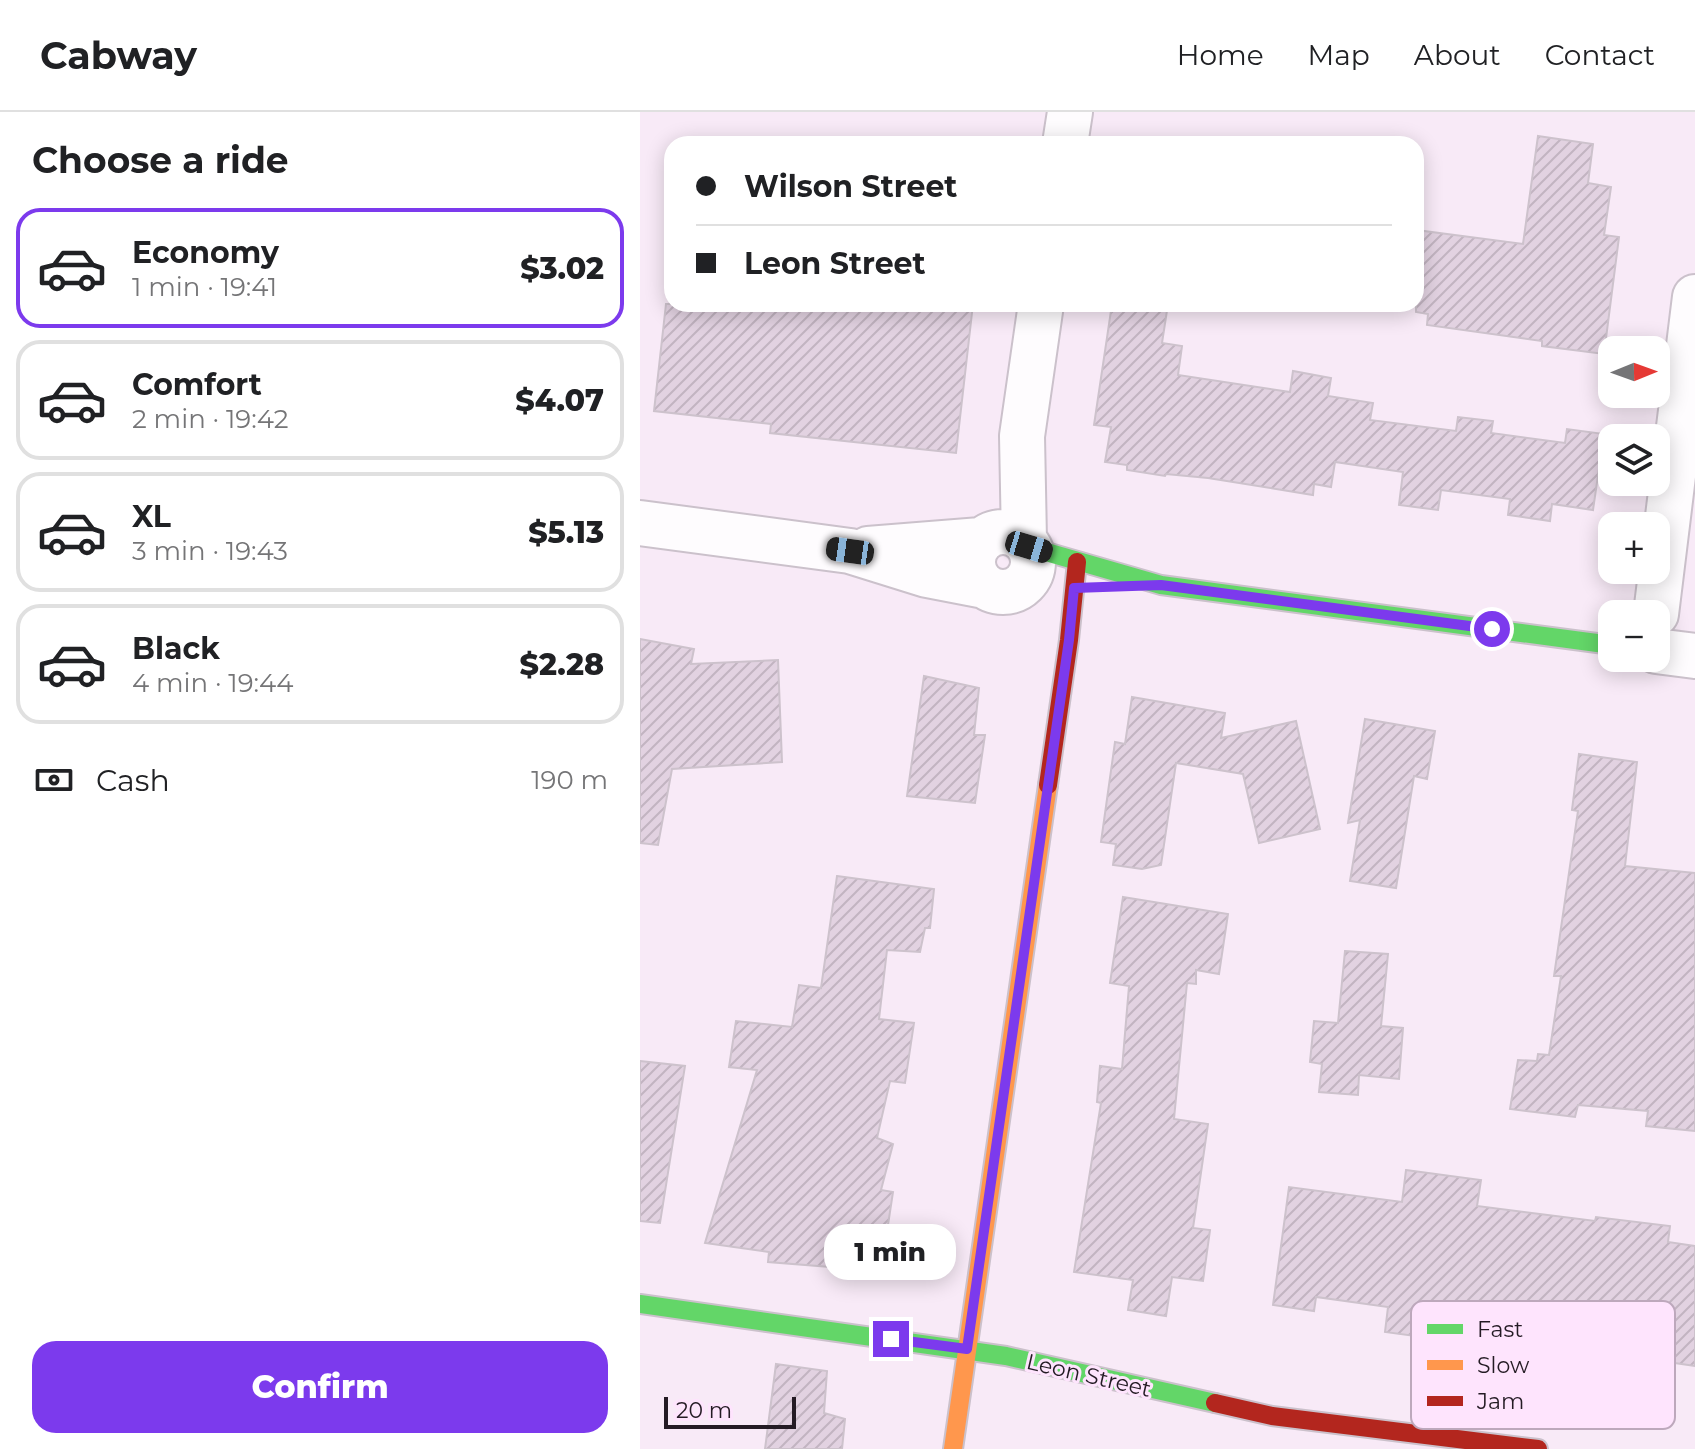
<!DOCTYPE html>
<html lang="en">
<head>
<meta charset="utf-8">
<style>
  :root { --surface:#fff; --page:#f2f2f2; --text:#202124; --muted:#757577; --line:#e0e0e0; --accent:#7c3aed }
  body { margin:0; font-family:Montserrat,sans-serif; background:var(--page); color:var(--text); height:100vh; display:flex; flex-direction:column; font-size:30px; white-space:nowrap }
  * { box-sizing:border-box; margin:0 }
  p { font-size:26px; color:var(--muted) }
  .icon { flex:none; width:44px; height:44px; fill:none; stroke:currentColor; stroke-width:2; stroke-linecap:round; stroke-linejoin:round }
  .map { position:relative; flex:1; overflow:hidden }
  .side { display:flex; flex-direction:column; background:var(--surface); width:640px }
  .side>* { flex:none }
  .guide { position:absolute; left:24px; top:24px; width:760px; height:176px; border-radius:24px; box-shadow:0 4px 20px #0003; display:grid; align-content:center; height:176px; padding:0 32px; background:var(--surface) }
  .needle { width:52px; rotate:89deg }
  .controls { position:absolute; left:958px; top:224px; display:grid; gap:16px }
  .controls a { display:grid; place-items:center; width:72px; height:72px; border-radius:16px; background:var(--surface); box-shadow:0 4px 20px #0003; font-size:40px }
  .scale { position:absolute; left:24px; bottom:20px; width:132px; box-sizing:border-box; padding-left:8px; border:4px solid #241b24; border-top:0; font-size:22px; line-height:28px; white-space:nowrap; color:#241b24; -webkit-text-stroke:6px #fee4fd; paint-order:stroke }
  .end { position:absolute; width:36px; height:36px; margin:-18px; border:10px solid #7c3aed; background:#fff; box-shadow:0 0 0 4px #fff }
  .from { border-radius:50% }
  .bubble { position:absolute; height:56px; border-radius:24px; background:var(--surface); box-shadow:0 4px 20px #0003; font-size:26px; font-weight:800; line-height:56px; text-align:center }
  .car { position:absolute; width:24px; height:48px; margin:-24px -12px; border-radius:10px; box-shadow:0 0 6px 2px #0007; background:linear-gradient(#222 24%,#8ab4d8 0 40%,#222 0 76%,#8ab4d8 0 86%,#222 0) }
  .guide b { display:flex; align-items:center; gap:28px; height:76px; font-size:30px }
  .guide b+b { border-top:2px solid var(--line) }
  .guide i { width:20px; height:20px; background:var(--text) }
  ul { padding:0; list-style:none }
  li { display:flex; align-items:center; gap:24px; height:120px; margin:0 16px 12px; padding:0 16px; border:4px solid var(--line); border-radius:24px }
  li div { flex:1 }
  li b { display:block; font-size:30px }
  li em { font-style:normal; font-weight:800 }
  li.on { border-color:var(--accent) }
  li>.icon { width:72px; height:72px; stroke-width:1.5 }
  h2 { padding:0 32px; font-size:36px; line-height:96px }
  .pay { display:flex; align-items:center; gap:20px; height:88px; padding:0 32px; font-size:30px }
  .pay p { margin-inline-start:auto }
  .action { display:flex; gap:16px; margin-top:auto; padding:16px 32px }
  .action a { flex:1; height:92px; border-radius:24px; background:var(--accent); color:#fff; font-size:32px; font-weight:800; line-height:92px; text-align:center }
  header { display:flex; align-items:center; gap:48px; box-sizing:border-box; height:112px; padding:0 40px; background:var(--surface); border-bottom:2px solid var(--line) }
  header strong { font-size:38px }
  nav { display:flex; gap:44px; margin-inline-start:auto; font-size:28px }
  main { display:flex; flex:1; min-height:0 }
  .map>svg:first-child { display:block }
  .building { fill:url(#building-hatch); stroke:#cdc2cc; stroke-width:2 }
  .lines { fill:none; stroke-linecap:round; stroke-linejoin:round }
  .street-casing { stroke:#cbc1cb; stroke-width:48 }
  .fast-casing { stroke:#cbc1cb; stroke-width:22 }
  .slow-casing { stroke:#cbc1cb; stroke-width:22 }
  .jam-casing { stroke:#cbc1cb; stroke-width:22 }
  .street { stroke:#fefcfe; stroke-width:44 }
  .fast { stroke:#63d668; stroke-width:18 }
  .slow { stroke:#ff974d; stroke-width:18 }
  .jam { stroke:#b3261e; stroke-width:18 }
  .route { stroke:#7c3aed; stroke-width:10 }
  .labels { text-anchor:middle; stroke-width:6; stroke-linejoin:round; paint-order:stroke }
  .street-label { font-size:22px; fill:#241b24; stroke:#fee4fd }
  .key { fill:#fee4fd; stroke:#bda8bc; stroke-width:2 }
  .key-label { font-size:22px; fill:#241b24 }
</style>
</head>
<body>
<header>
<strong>Cabway</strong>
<nav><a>Home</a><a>Map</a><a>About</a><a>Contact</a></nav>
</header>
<main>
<section class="side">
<h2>Choose a ride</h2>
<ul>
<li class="on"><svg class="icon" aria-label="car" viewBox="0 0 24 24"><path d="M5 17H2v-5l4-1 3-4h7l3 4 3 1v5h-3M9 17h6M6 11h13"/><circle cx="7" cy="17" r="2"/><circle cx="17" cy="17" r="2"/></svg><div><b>Economy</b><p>1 min · 19:41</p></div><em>$3.02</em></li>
<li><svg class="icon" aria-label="car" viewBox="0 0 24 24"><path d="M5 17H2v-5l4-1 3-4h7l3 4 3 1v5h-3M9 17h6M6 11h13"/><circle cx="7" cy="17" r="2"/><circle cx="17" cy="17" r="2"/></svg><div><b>Comfort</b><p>2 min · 19:42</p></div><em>$4.07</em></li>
<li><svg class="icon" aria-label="car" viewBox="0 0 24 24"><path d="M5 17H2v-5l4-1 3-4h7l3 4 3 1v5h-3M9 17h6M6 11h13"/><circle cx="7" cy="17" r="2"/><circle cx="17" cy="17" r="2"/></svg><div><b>XL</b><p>3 min · 19:43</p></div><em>$5.13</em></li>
<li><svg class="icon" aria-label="car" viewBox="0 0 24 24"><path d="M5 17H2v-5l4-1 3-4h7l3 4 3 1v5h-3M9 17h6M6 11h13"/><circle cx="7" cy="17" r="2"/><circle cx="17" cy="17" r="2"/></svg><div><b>Black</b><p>4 min · 19:44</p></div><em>$2.28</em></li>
</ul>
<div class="pay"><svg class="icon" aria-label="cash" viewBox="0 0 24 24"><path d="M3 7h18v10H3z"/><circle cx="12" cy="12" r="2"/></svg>Cash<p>190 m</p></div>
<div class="action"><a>Confirm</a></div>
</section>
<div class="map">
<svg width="1055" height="1337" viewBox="0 0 1055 1337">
  <defs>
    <pattern id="building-hatch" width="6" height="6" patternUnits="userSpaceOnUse" patternTransform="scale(2)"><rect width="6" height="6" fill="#e2d2e1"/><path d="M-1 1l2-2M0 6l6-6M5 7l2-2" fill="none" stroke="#c2b4c1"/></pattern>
  </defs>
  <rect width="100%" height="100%" fill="#f8eaf7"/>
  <!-- building -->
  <path class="building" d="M 898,24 L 953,32 L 948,71 L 971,75 L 964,123 L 979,125 L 964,242 L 902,234 L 902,229 L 787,213 L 788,202 L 776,200 L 776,118 L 883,132 Z
    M 26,192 L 333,192 L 316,341 L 130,321 L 131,312 L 14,299 Z
    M 472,192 L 528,192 L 522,231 L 542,234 L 538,263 L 650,280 L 653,259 L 691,266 L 688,284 L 733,291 L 730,308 L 816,319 L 818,305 L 853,309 L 851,321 L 925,331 L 927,317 L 964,322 L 953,398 L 912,392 L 910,409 L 868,403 L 870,387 L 801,378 L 798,398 L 759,393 L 763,360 L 695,350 L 691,375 L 674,372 L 673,383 L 568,366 L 526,362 L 525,364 L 487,358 L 487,353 L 465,350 L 471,315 L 454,313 Z
    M 0,527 L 54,537 L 51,552 L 138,548 L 142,650 L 32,657 L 18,733 L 0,731 Z
    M 284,564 L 339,576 L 334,623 L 345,623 L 335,691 L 267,684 Z
    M 492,585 L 585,601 L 581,626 L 656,609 L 680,717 L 619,731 L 603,662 L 536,651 L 521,753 L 502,757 L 473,753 L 476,732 L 461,730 L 475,630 L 485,632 Z
    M 725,607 L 795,619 L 787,667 L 774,664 L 756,776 L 710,769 L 720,708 L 708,711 Z
    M 939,642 L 997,650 L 985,754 L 1055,761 L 1055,1019 L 1006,1014 L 1008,999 L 938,993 L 935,1005 L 870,997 L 878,948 L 897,949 L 898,942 L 909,943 L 921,864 L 914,864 L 938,699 L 932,698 Z
    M 197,764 L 294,777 L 290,816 L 285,816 L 280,840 L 247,838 L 239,907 L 274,911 L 265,971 L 250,969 L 237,1026 L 253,1032 L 241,1078 L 253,1080 L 241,1159 L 128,1150 L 129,1140 L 65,1131 L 117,958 L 89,955 L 96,909 L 152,915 L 159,873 L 181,876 Z
    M 483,785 L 588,802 L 579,862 L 556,858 L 556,872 L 547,871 L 534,1007 L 568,1012 L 553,1116 L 570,1118 L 563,1169 L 532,1165 L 526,1204 L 488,1198 L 493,1168 L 434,1160 L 461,991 L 457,990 L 460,954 L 482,957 L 489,874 L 470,871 Z
    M 705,839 L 748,842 L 741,914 L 763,916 L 759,967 L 719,963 L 718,983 L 679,980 L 682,952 L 670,950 L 674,909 L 698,911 Z
    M 0,949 L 45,954 L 20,1111 L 0,1109 Z
    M 766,1058 L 841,1068 L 837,1094 L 955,1109 L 956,1105 L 1030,1114 L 1028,1130 L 1055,1134 L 1055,1254 L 1014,1248 L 1014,1252 L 940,1243 L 945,1202 L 875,1192 L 871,1227 L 821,1220 L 819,1230 L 745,1220 L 748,1195 L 676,1185 L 674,1199 L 633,1193 L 649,1075 L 762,1090 Z
    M 136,1252 L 187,1259 L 184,1301 L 205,1307 L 202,1337 L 125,1337 Z"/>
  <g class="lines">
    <!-- street casing -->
    <g class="street-casing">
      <path id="street" d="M 425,32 L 430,0
        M 0,411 L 210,439 L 287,463 L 344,474
        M333 450a30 30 0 1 1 60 0a30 30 0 1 1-60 0Z
        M 384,428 L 382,324 L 401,192
        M 228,437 L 341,428
        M 1016,502 L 1055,185
        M 1016,539 L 1055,544"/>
    </g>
    <!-- fast casing -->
    <g class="fast-casing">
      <path id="fast" d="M 389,435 L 521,473 L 972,533
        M 0,1192 L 366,1244 L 575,1291"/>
    </g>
    <!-- slow casing -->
    <g class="slow-casing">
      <path id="slow" d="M 313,1337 L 408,673"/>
    </g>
    <!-- jam casing -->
    <g class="jam-casing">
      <path id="jam" d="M 408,673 L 429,528 L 437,450
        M 575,1291 L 632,1304 L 898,1337"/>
    </g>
    <!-- street -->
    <use href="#street" class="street"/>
    <!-- fast -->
    <use href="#fast" class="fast"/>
    <!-- slow -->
    <use href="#slow" class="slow"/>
    <!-- jam -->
    <use href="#jam" class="jam"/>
  </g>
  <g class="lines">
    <!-- route -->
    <path class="route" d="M 251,1227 L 327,1237 L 429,528 L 434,476 L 521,473 L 852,517"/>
  </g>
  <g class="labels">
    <!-- street labels -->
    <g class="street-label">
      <text transform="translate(449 1263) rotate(13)" y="8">Leon Street</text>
    </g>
  </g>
  <!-- legend -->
  <rect x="771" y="1189" width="264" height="128" rx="12" class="key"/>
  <rect x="787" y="1212" width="36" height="10" fill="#63d668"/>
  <rect x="787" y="1248" width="36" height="10" fill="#ff974d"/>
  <rect x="787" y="1284" width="36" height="10" fill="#b3261e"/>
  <g class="key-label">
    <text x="837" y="1225">Fast</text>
    <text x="837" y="1261">Slow</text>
    <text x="837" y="1297">Jam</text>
  </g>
</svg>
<div class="controls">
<a><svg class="needle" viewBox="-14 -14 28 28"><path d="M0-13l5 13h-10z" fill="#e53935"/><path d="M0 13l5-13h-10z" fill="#757577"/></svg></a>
<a><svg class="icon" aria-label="layers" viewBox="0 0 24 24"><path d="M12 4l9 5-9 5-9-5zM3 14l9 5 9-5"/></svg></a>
<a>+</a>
<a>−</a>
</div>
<div class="scale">20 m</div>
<i class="end from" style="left:852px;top:517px"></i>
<i class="end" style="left:251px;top:1227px"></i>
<div class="bubble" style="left:184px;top:1112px;width:132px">1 min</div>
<i class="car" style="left:389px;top:435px;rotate:107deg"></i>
<i class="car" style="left:210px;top:439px;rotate:278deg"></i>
<div class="guide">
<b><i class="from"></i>Wilson Street</b>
<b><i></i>Leon Street</b>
</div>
</div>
</main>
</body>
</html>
